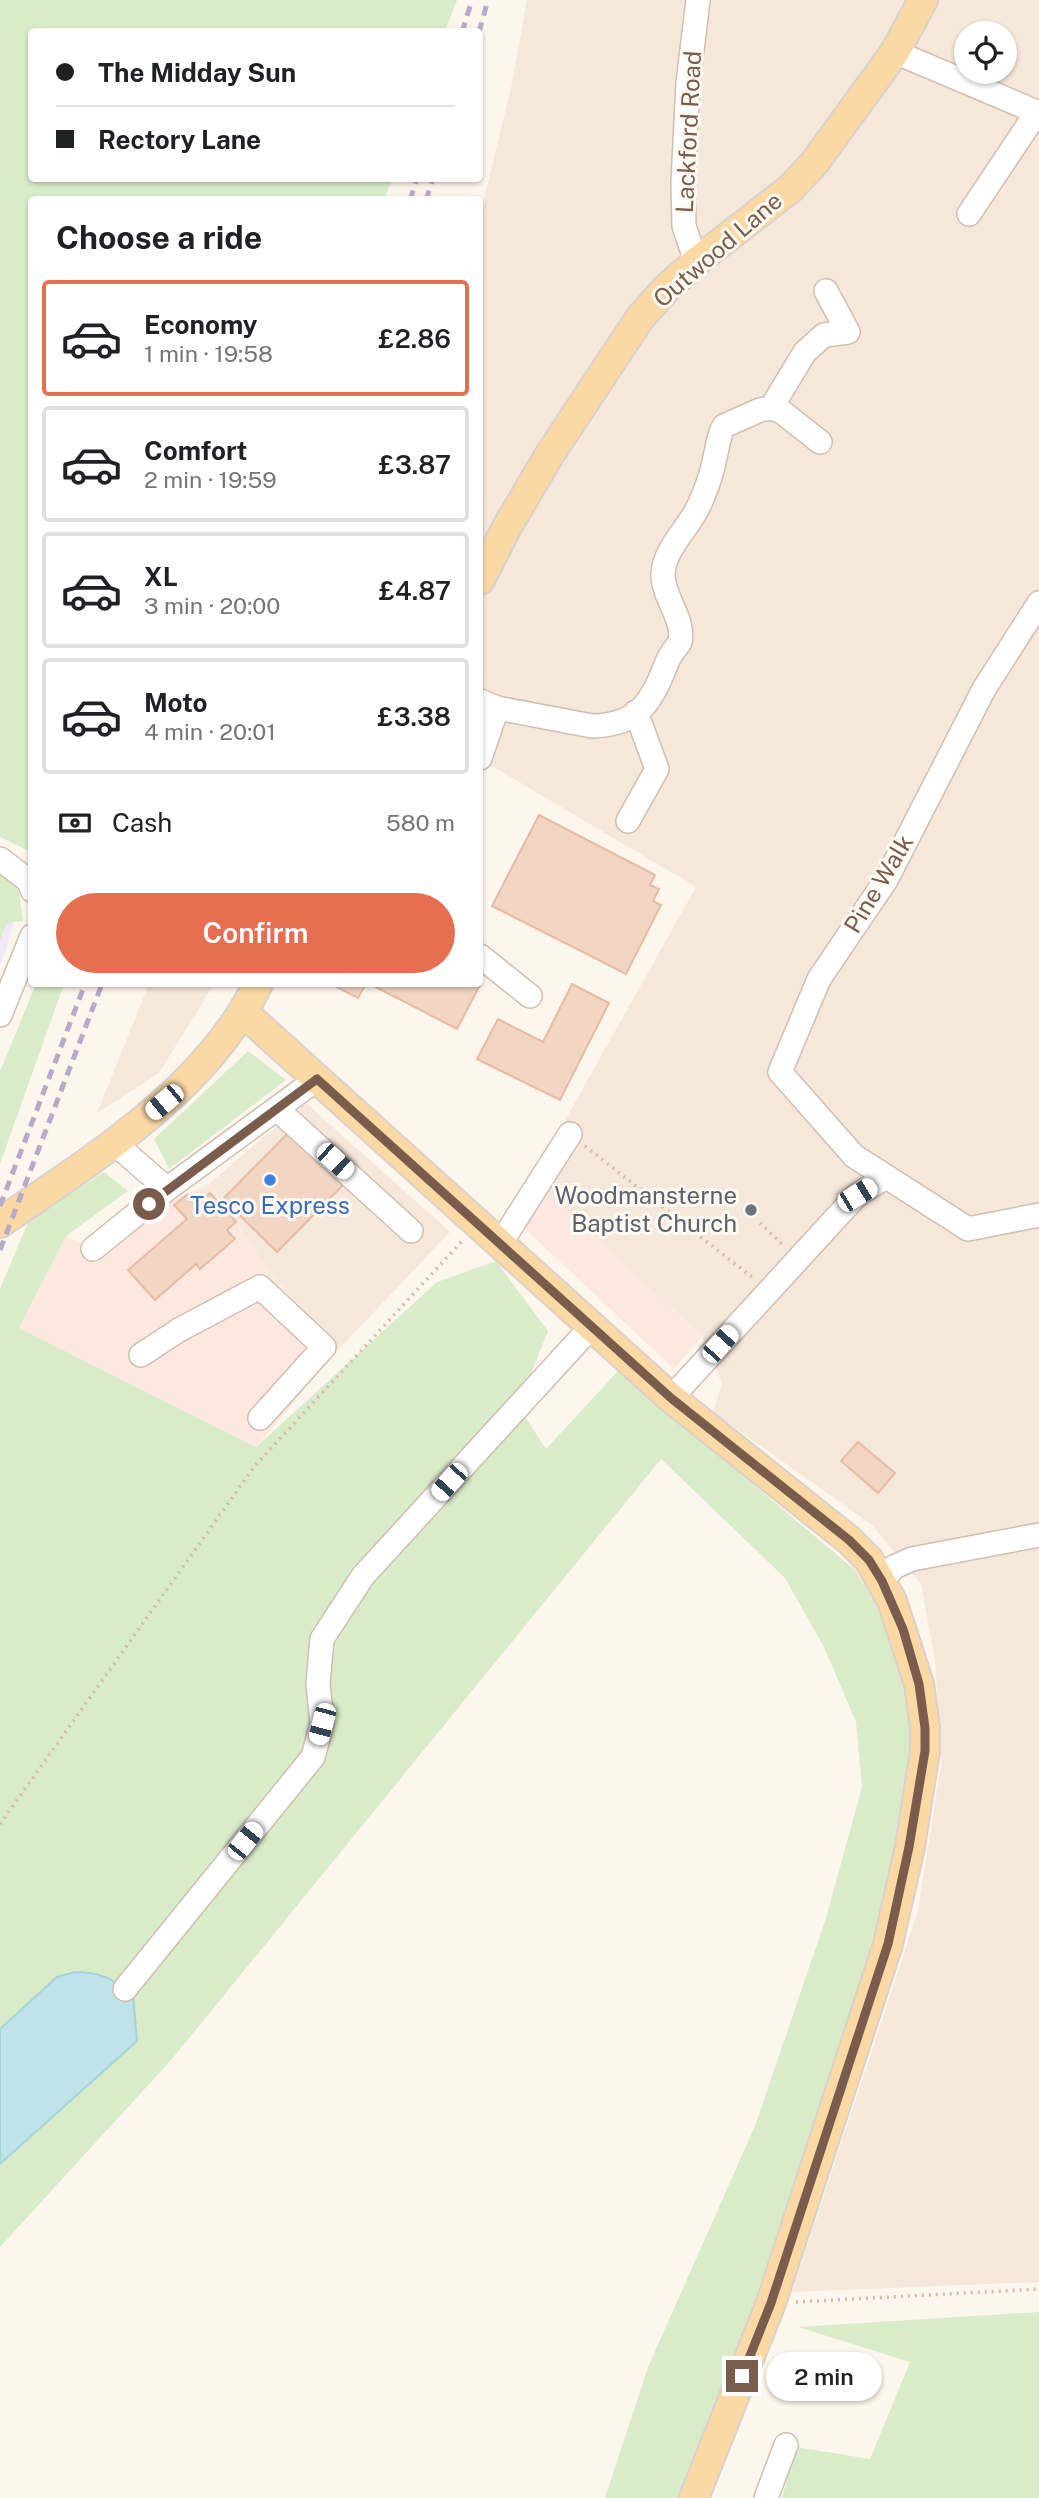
<!DOCTYPE html>
<html lang="en">
<head>
<meta charset="utf-8">
<style>
  :root { --surface:#fff; --page:#f2f2f2; --text:#202124; --muted:#757577; --line:#e0e0e0; --accent:#e76f51 }
  body { margin:0; font-family:"Public Sans",sans-serif; background:var(--page); color:var(--text); height:100vh; display:flex; flex-direction:column; font-size:26px; white-space:nowrap }
  * { box-sizing:border-box; margin:0 }
  p { font-size:23px; color:var(--muted) }
  .icon { flex:none; width:38px; height:38px; fill:none; stroke:currentColor; stroke-width:2; stroke-linecap:round; stroke-linejoin:round }
  .map { position:relative; flex:1; overflow:hidden }
  .panel { position:absolute; left:28px; top:196px; width:455px; height:791px; display:flex; flex-direction:column; background:var(--surface); border-radius:7px; box-shadow:0 2px 5px #0004 }
  .panel>* { flex:none }
  .hud { position:absolute; left:28px; top:28px; width:455px; height:154px; border-radius:7px; box-shadow:0 2px 5px #0004; display:grid; align-content:center; height:154px; padding:0 28px; background:var(--surface) }
  .tools { position:absolute; left:954px; top:21px; display:grid; gap:14px }
  .tools a { display:grid; place-items:center; width:63px; height:63px; border-radius:50%; background:var(--surface); box-shadow:0 2px 5px #0004; font-size:35px }
  .end { position:absolute; width:32px; height:32px; margin:-16px; border:9px solid #7a5c4d; background:#fff; box-shadow:0 0 0 4px #fff }
  .from { border-radius:50% }
  .bubble { position:absolute; height:49px; border-radius:24px; background:var(--surface); box-shadow:0 2px 5px #0004; font-size:23px; font-weight:600; line-height:49px; text-align:center }
  .car { position:absolute; width:21px; height:42px; margin:-21px -10px; border-radius:9px; box-shadow:0 0 5px 2px #0007; background:linear-gradient(#fff 24%,#345 0 40%,#fff 0 76%,#345 0 86%,#fff 0) }
  .hud b { display:flex; align-items:center; gap:24px; height:66px; font-size:26px }
  .hud b+b { border-top:2px solid var(--line) }
  .hud i { width:18px; height:18px; background:var(--text) }
  ul { padding:0; list-style:none }
  li { display:flex; align-items:center; gap:21px; height:116px; margin:0 14px 10px; padding:0 14px; border:4px solid var(--line); border-radius:7px }
  li div { flex:1 }
  li b { display:block; font-size:26px }
  li em { font-style:normal; font-weight:600 }
  li.current { border-color:var(--accent) }
  li>.icon { width:63px; height:63px; stroke-width:1.5 }
  h2 { padding:0 28px; font-size:32px; line-height:84px }
  .pay { display:flex; align-items:center; gap:18px; height:77px; padding:0 28px; font-size:26px }
  .pay p { margin-inline-start:auto }
  .button { display:flex; gap:14px; margin-top:auto; padding:14px 28px }
  .button a { flex:1; height:80px; border-radius:42px; background:var(--accent); color:#fff; font-size:28px; font-weight:600; line-height:80px; text-align:center }
  .map>svg:first-child { display:block }
  .residential { fill:#f5e8da; fill-rule:evenodd }
  .commercial { fill:#fde8e0 }
  .education { fill:#f3e8fa }
  .green { fill:#d8ecc9 }
  .water { fill:#bfe3e8; stroke:#a5d3da; stroke-width:2 }
  .building { fill:#f3d5c3; stroke:#e6bba3; stroke-width:2 }
  .lines { fill:none; stroke-linecap:round; stroke-linejoin:round }
  .minor-casing { stroke:#d1beb0; stroke-width:26 }
  .major-casing { stroke:#dad1cd; stroke-width:32 }
  .path { stroke:#d9b8a5; stroke-width:3.5; stroke-dasharray:2 5; stroke-linecap:butt }
  .minor { stroke:#fff; stroke-width:23 }
  .major { stroke:#fbd9a5; stroke-width:28 }
  .rail { stroke:#b9a8c9; stroke-width:5; stroke-dasharray:10 7; stroke-linecap:butt }
  .route { stroke:#7a5c4d; stroke-width:9 }
  .shop-dot { fill:#3f7fe0; stroke:#fffaf3; stroke-width:2.5 }
  .worship-dot { fill:#6b7280; stroke:#fffaf3; stroke-width:2.5 }
  .labels { text-anchor:middle; stroke-width:6; stroke-linejoin:round; paint-order:stroke }
  .street-label { font-size:24px; fill:#7a5c4d; stroke:#fffaf3 }
  .worship-label { font-size:24px; fill:#5b616d; stroke:#fffaf3; text-anchor:end }
  .shop-label { font-size:24px; fill:#366cbe; stroke:#fffaf3 }
</style>
</head>
<body>
<div class="map">
<svg width="1039" height="2498" viewBox="0 0 1039 2498">
  <rect width="100%" height="100%" fill="#fdf6ec"/>
  <!-- residential -->
  <path class="residential" d="M 527,0 L 1039,0 L 1039,2282 L 792,2292 L 918,1911 L 941,1765 L 935,1660 L 921,1584 L 872,1525 L 713,1412 L 722,1384 L 702,1336 L 532,1179 L 696,887 L 480,759 L 480,214 L 511,88 ZM 966,33 L 1004,33 L 1004,72 L 966,72 Z
    M 149,984 L 214,984 L 159,1073 L 97,1113 Z
    M 305,1102 L 450,1232 L 338,1350 L 269,1271 L 210,1183 Z"/>
  <!-- commercial -->
  <path class="commercial" d="M 210,1183 L 269,1271 L 338,1350 L 256,1447 L 18,1328 L 66,1236 L 81,1244 Z
    M 544,1189 L 702,1336 L 674,1369 L 521,1225 Z"/>
  <!-- education -->
  <path class="education" d="M 0,881 L 20,897 L 7,947 L 0,965 Z"/>
  <!-- green -->
  <path class="green" d="M 0,0 L 457,0 L 445,31 L 32,32 L 32,178 L 392,179 L 384,199 L 32,200 L 31,852 L 0,837 Z
    M 0,871 L 18,884 L 23,921 L 7,923 L 0,940 Z
    M 36,984 L 64,984 L 0,1164 L 0,1071 Z
    M 248,1051 L 286,1080 L 169,1169 L 154,1139 Z
    M 104,1172 L 128,1191 L 66,1236 L 19,1328 L 256,1447 L 437,1282 L 496,1261 L 548,1331 L 518,1406 L 546,1449 L 618,1371 L 855,1570 L 883,1615 L 906,1674 L 914,1732 L 904,1822 L 879,1936 L 758,2317 L 684,2498 L 605,2498 L 648,2367 L 755,2126 L 826,1918 L 862,1787 L 856,1722 L 824,1647 L 785,1578 L 661,1459 L 172,2059 L 0,2247 L 0,2164 L 137,2041 L 133,1995 L 114,1979 L 57,1977 L 0,2029 L 0,1289 L 29,1220 Z
    M 1039,2312 L 1039,2498 L 782,2498 L 796,2447 L 870,2459 L 910,2362 L 798,2327 Z"/>
  <!-- water -->
  <path class="water" d="M 75,1972 C 100,1972 114,1979 133,1995 L 137,2041 L 0,2164 L 0,2029 L 57,1977 Z"/>
  <!-- building -->
  <path class="building" d="M 539,815 L 655,875 L 650,885 L 659,889 L 653,901 L 661,905 L 626,974 L 492,906 Z
    M 480,982 L 481,983 L 457,1029 L 370,984 Z
    M 331,984 L 366,984 L 358,998 Z
    M 572,984 L 609,1003 L 560,1100 L 477,1059 L 498,1019 L 543,1042 Z
    M 292,1129 L 346,1182 L 277,1252 L 223,1199 Z
    M 210,1193 L 236,1222 L 227,1230 L 235,1239 L 200,1269 L 196,1264 L 155,1300 L 128,1270 L 187,1219 L 174,1205 L 188,1194 L 200,1202 Z
    M 858,1442 L 895,1473 L 878,1493 L 841,1461 Z"/>
  <g class="lines">
    <!-- minor casing -->
    <g class="minor-casing">
      <path id="minor" d="M 895,52 L 1039,113
        M 969,214 L 1037,112
        M 696,262 L 684,226 L 683,182 L 688,83 L 698,0
        M 771,408 L 805,352 L 824,335 L 848,332 L 826,291
        M 1039,603 L 984,689 L 886,880 L 819,979 L 780,1072 L 854,1156 L 968,1229 L 1039,1215
        M 480,701 L 497,708 L 592,726 C 641,725 652,700 668,660 C 671,653 676,648 680,642 C 685,619 663,598 663,575 C 663,552 685,531 695,513 C 704,497 712,474 715,457 C 718,446 718,436 724,426 L 760,410 L 771,408 L 782,412 L 820,442
        M 480,758 L 497,708
        M 628,821 L 657,769 L 636,712
        M 0,859 L 29,881 L 32,890
        M 480,956 L 530,996
        M 0,1015 L 32,936
        M 277,1109 L 411,1231
        M 113,1142 L 167,1189
        M 500,1244 L 570,1134
        M 93,1249 L 167,1189 L 317,1079
        M 141,1355 L 179,1330 L 260,1287 L 324,1347 L 260,1418
        M 671,1398 L 857,1195 L 886,1177
        M 882,1581 L 894,1567 L 912,1559 L 1039,1535
        M 125,1989 L 313,1757 L 322,1724 L 318,1683 L 322,1639 L 363,1576 L 592,1326
        M 766,2498 L 786,2445"/>
    </g>
    <!-- major casing -->
    <g class="major-casing">
      <path id="major" d="M 480,580 L 507,527 L 550,454 L 640,318 L 666,289 L 696,262 L 791,188 L 815,162 L 895,52 L 923,0
        M 243,1012 L 671,1398 L 849,1540 L 869,1560 L 892,1601 L 919,1684 L 925,1728 L 925,1751 L 910,1847 L 888,1944 L 771,2303 L 694,2498
        M 0,1223 C 95,1157 205,1091 258,984"/>
    </g>
    <!-- path -->
    <path class="path" d="M 585,1146 L 753,1278
      M 760,1223 L 784,1246
      M 0,1824 L 254,1467 L 463,1240
      M 796,2302 L 1039,2289"/>
    <!-- minor -->
    <use href="#minor" class="minor"/>
    <!-- major -->
    <use href="#major" class="major"/>
    <!-- rail -->
    <path class="rail" d="M 462,32 L 472,0
      M 479,32 L 488,0
      M 410,200 L 417,178
      M 426,200 L 433,178
      M 0,1206 L 85,984
      M 0,1250 L 102,984"/>
  </g>
  <g class="lines">
    <!-- route -->
    <path class="route" d="M 149,1204 L 317,1079 L 671,1398 L 849,1540 L 869,1560 L 882,1581 L 903,1629 L 919,1684 L 925,1728 L 925,1751 L 909,1847 L 888,1944 L 771,2303 L 742,2376"/>
  </g>
  <!-- markers -->
  <circle class="shop-dot" cx="270" cy="1180" r="7"/>
  <circle class="worship-dot" cx="751" cy="1210" r="7"/>
  <g class="labels">
    <!-- street labels -->
    <g class="street-label">
      <text transform="translate(689 132) rotate(-87)" y="8">Lackford Road</text>
      <text transform="translate(718 250) rotate(-41)" y="8">Outwood Lane</text>
      <text transform="translate(879 884) rotate(-59)" y="8">Pine Walk</text>
    </g>
    <!-- worship labels -->
    <g class="worship-label">
      <text x="737" y="1204">Woodmansterne<tspan x="737" dy="28">Baptist Church</tspan></text>
    </g>
    <!-- shop labels -->
    <g class="shop-label">
      <text x="270" y="1214">Tesco Express</text>
    </g>
  </g>
</svg>
<div class="tools">
<a><svg class="icon" aria-label="locate" viewBox="0 0 24 24"><circle cx="12" cy="12" r="6"/><path d="M12 2v4M12 18v4M2 12h4M18 12h4"/></svg></a>
</div>
<i class="end from" style="left:149px;top:1204px"></i>
<i class="end" style="left:742px;top:2376px"></i>
<div class="bubble" style="left:766px;top:2352px;width:116px">2 min</div>
<i class="car" style="left:164px;top:1102px;rotate:230deg"></i>
<i class="car" style="left:335px;top:1161px;rotate:133deg"></i>
<i class="car" style="left:857px;top:1195px;rotate:59deg"></i>
<i class="car" style="left:720px;top:1344px;rotate:42deg"></i>
<i class="car" style="left:449px;top:1482px;rotate:222deg"></i>
<i class="car" style="left:322px;top:1724px;rotate:195deg"></i>
<i class="car" style="left:245px;top:1841px;rotate:39deg"></i>
<div class="hud">
<b><i class="from"></i>The Midday Sun</b>
<b><i></i>Rectory Lane</b>
</div>
<section class="panel">
<h2>Choose a ride</h2>
<ul>
<li class="current"><svg class="icon" aria-label="car" viewBox="0 0 24 24"><path d="M5 17H2v-5l4-1 3-4h7l3 4 3 1v5h-3M9 17h6M6 11h13"/><circle cx="7" cy="17" r="2"/><circle cx="17" cy="17" r="2"/></svg><div><b>Economy</b><p>1 min · 19:58</p></div><em>£2.86</em></li>
<li><svg class="icon" aria-label="car" viewBox="0 0 24 24"><path d="M5 17H2v-5l4-1 3-4h7l3 4 3 1v5h-3M9 17h6M6 11h13"/><circle cx="7" cy="17" r="2"/><circle cx="17" cy="17" r="2"/></svg><div><b>Comfort</b><p>2 min · 19:59</p></div><em>£3.87</em></li>
<li><svg class="icon" aria-label="car" viewBox="0 0 24 24"><path d="M5 17H2v-5l4-1 3-4h7l3 4 3 1v5h-3M9 17h6M6 11h13"/><circle cx="7" cy="17" r="2"/><circle cx="17" cy="17" r="2"/></svg><div><b>XL</b><p>3 min · 20:00</p></div><em>£4.87</em></li>
<li><svg class="icon" aria-label="car" viewBox="0 0 24 24"><path d="M5 17H2v-5l4-1 3-4h7l3 4 3 1v5h-3M9 17h6M6 11h13"/><circle cx="7" cy="17" r="2"/><circle cx="17" cy="17" r="2"/></svg><div><b>Moto</b><p>4 min · 20:01</p></div><em>£3.38</em></li>
</ul>
<div class="pay"><svg class="icon" aria-label="cash" viewBox="0 0 24 24"><path d="M3 7h18v10H3z"/><circle cx="12" cy="12" r="2"/></svg>Cash<p>580 m</p></div>
<div class="button"><a>Confirm</a></div>
</section>
</div>
</body>
</html>
